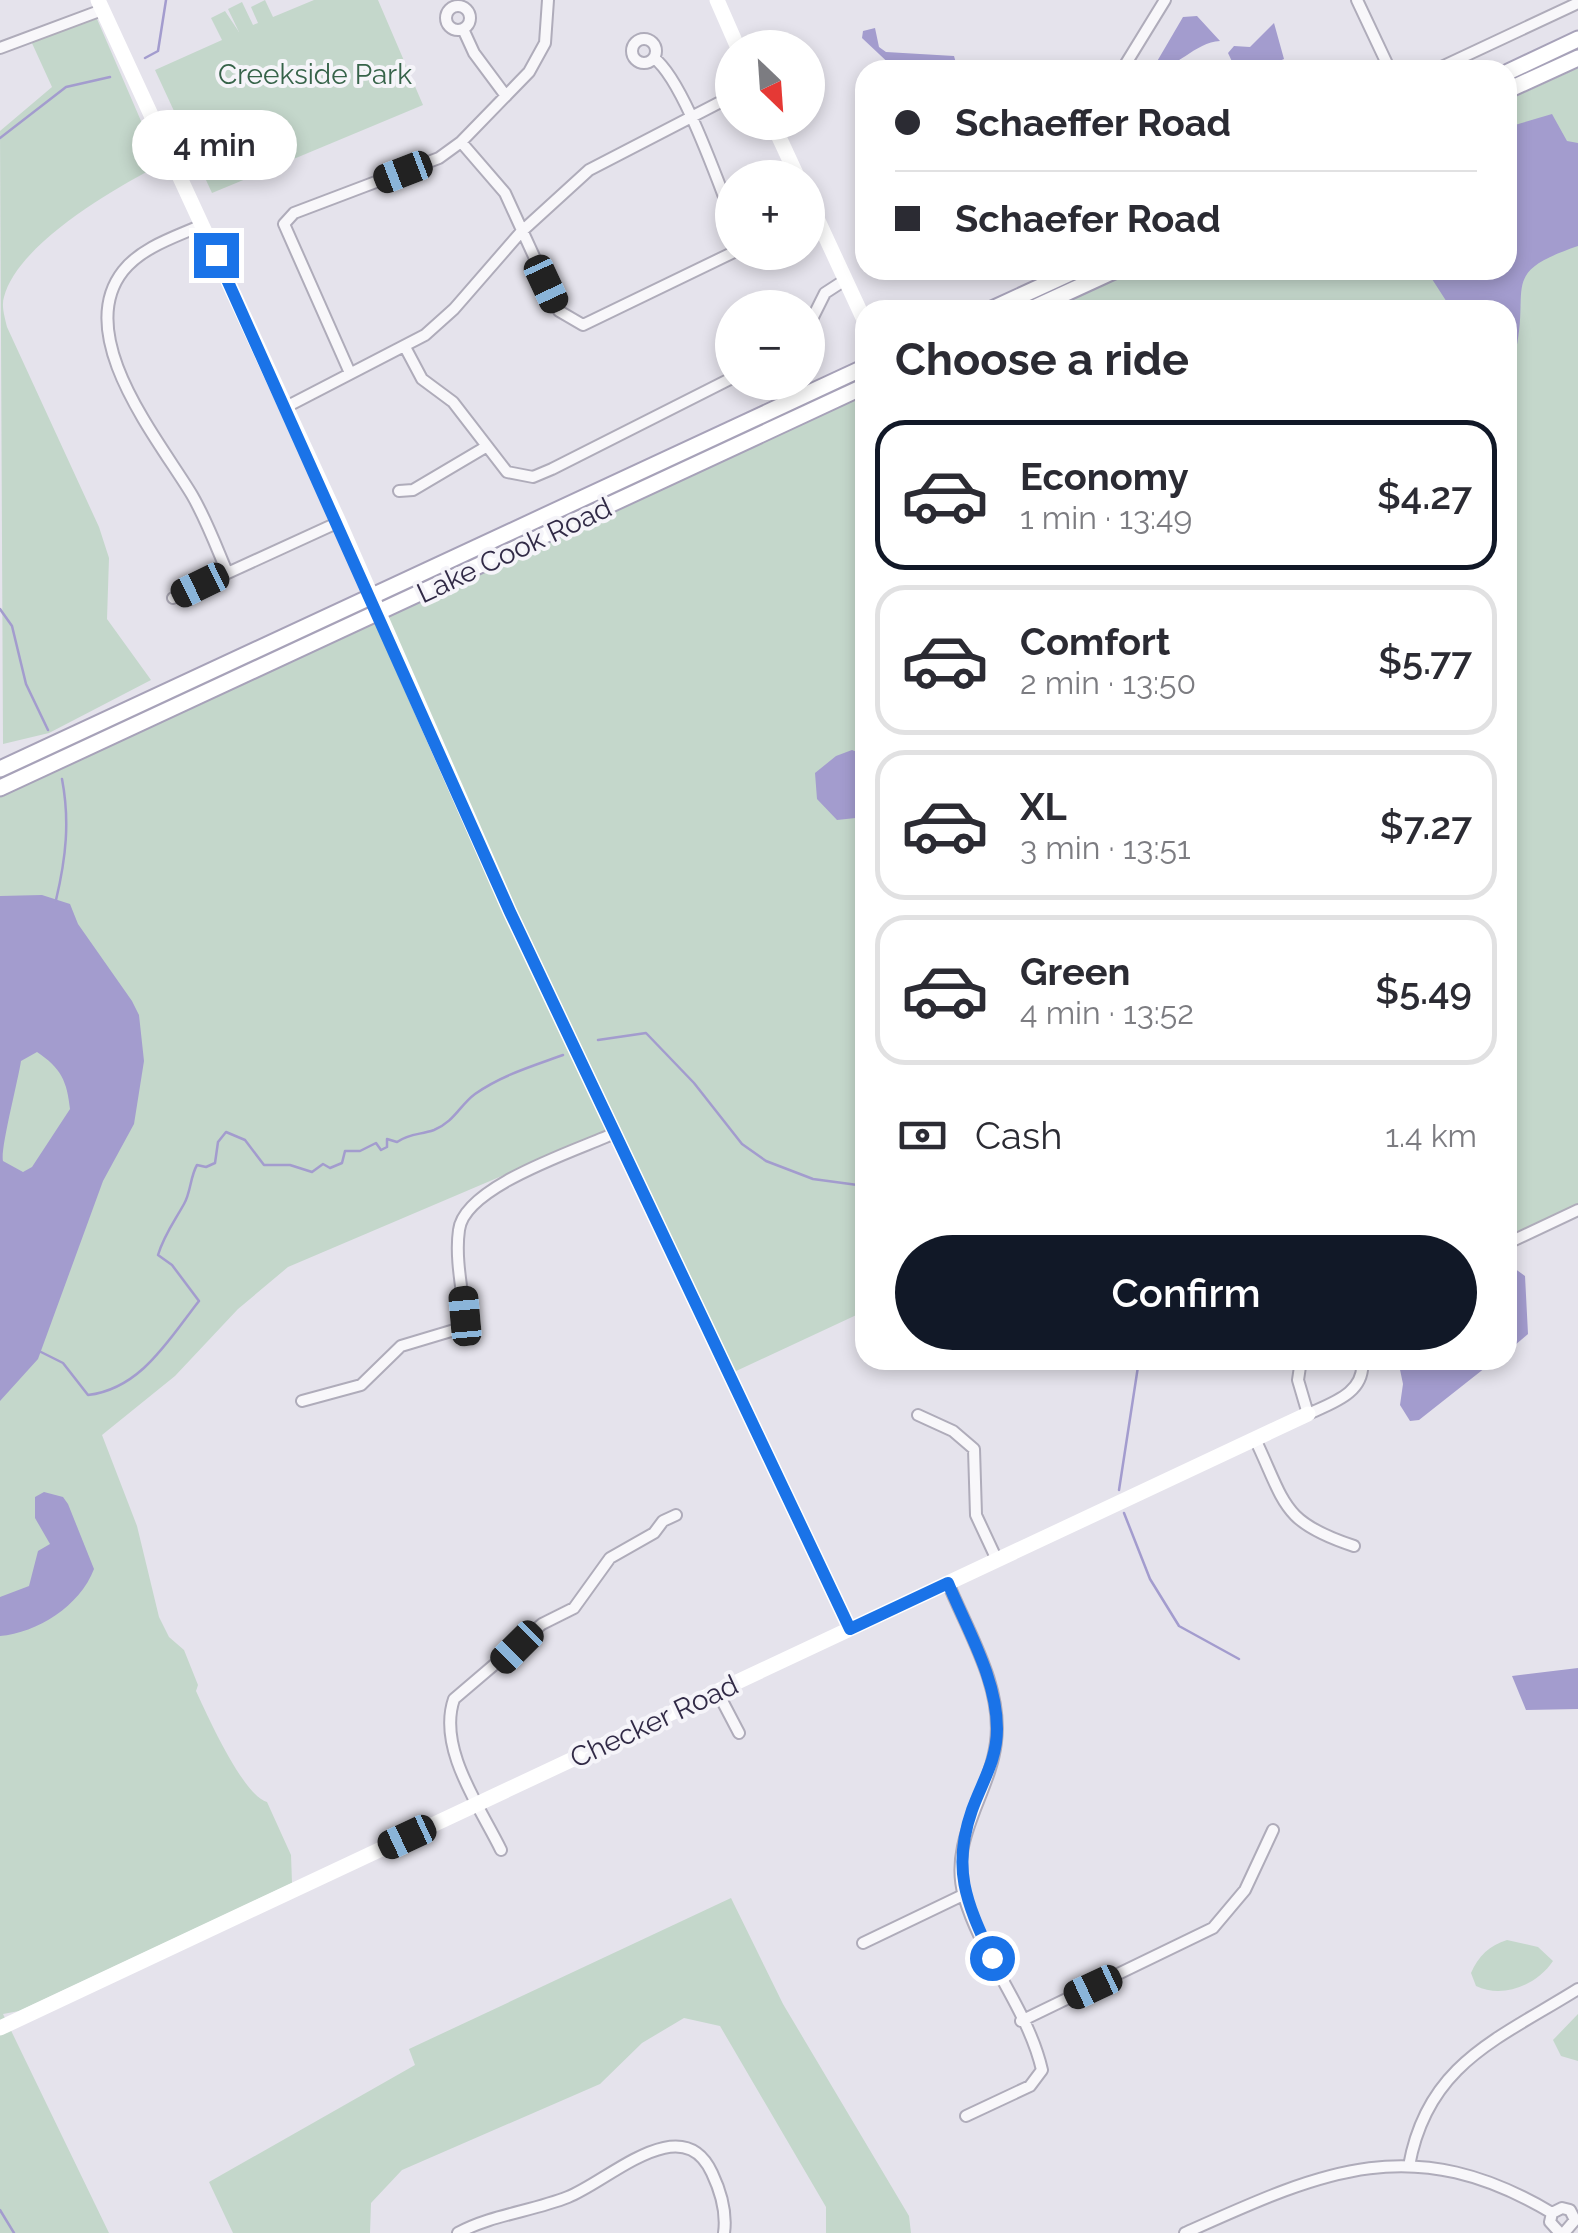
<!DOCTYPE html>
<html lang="en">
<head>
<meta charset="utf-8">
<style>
  :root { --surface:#fff; --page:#f2f2f3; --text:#2b2b33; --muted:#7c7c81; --line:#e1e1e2; --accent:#111827 }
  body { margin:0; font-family:Raleway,sans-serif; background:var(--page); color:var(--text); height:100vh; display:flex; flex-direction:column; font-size:38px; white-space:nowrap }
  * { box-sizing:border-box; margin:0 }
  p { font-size:32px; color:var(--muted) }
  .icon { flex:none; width:55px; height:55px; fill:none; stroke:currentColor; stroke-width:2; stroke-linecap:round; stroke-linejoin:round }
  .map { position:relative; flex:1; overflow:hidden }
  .drawer { position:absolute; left:855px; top:300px; width:662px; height:1070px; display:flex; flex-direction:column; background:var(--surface); border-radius:30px; box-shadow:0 5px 15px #0003 }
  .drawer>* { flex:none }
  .hud { position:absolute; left:855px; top:60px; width:662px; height:220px; border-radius:30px; box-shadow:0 5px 15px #0003; display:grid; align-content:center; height:220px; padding:0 40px; background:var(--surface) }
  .needle { width:65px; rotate:155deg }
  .controls { position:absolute; left:715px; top:30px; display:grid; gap:20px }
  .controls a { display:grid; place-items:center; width:110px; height:110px; border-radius:50%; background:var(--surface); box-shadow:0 5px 15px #0003; font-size:50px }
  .end { position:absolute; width:45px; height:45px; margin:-22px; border:12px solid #1a73e8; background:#fff; box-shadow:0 0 0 5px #fff }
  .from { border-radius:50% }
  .bubble { position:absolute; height:70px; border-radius:35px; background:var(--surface); box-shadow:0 5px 15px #0003; font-size:32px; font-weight:600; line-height:70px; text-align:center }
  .car { position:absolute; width:30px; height:60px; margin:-30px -15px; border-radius:12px; box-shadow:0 0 8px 2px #0007; background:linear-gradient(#222 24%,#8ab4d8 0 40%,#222 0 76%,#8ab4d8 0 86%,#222 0) }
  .hud b { display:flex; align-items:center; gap:35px; height:95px; font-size:38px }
  .hud b+b { border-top:2px solid var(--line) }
  .hud i { width:25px; height:25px; background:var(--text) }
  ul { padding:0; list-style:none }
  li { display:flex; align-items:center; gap:30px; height:150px; margin:0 20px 15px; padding:0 20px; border:5px solid var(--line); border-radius:30px }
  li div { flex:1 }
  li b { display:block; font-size:38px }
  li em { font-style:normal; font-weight:600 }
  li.selected { border-color:var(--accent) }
  li>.icon { width:90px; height:90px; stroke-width:1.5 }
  h2 { padding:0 40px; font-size:45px; line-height:120px }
  .pay { display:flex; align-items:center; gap:25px; height:110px; padding:0 40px; font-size:38px }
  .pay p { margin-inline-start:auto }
  .cta { display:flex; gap:20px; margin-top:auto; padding:20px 40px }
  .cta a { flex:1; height:115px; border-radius:60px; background:var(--accent); color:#fff; font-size:40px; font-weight:600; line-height:115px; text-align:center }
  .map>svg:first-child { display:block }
  .green { fill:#c4d7cb }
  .water { fill:#a39cce; fill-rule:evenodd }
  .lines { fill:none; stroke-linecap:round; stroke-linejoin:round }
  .stream { stroke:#a39cce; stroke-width:2.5 }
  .street-casing { stroke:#afacba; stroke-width:14 }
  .primary-casing { stroke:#a7a2b9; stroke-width:19 }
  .street { stroke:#f8f7fa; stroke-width:10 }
  .secondary { stroke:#fff; stroke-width:15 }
  .primary { stroke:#fff; stroke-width:15 }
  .route { stroke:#1a73e8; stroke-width:12 }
  .labels { text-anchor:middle; stroke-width:8; stroke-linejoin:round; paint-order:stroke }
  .park-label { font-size:28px; fill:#366349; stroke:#f5f4f9 }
  .street-label { font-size:28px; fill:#312a46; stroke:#f5f4f9 }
</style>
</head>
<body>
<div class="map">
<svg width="1578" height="2233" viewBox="0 0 1578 2233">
  <rect width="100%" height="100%" fill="#e5e3ec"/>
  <!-- green -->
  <path class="green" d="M 265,0 L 273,17 L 314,0 L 378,0 L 423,105 L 212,193 L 155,70 L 222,40 L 211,18 L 225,11 L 239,32 L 228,9 L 242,2 L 253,25 L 258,23 L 251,7 Z
    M 97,19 L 160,165 C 114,188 17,245 4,297 C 1,306 5,318 7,327 L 99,527 L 109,558 L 107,619 L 151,680 L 49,733 L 3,744 L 0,131 L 52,87 L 31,41 Z
    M 1578,68 L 1578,1207 L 1508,1240 L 1508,310 L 1047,310 L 1134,270 L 1508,270 L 1508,100 Z
    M 865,393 L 865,1311 L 734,1372 L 617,1127 L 288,1267 L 238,1309 L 175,1376 L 102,1435 L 137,1526 L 159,1617 L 169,1637 L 184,1650 L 198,1685 L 196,1691 C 208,1717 243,1795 267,1802 L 291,1855 L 292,1883 L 19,2011 L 3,2014 L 109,2233 L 0,2233 L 0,797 Z
    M 731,1898 L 783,2004 L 909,2216 L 911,2233 L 826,2233 L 826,2207 L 720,2026 L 684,2018 L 642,2043 L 600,2084 L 402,2170 L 371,2203 L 370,2233 L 233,2233 L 209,2182 L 415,2065 L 409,2049 Z
    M 1507,1940 L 1538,1947 L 1553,1961 C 1537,1985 1503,1999 1476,1986 L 1471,1973 C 1478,1956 1490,1945 1507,1940 Z
    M 1578,2014 L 1578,2061 L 1561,2056 L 1553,2040 Z"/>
  <!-- water -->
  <path class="water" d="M 1197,16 L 1220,41 C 1195,42 1176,70 1152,70 L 1183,17 Z
    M 1274,23 L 1284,59 L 1259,70 L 1236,70 L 1228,53 L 1234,46 L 1250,47 Z
    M 875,28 L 879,47 L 886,52 L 954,56 L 958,70 L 896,70 L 862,38 L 863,31 Z
    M 1552,114 L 1567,141 L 1578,143 L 1578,246 C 1499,273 1530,285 1516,350 L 1508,356 L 1508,310 L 1452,310 L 1432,279 L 1434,270 L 1508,270 L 1508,127 Z
    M 852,750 L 865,755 L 865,817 L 837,820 L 817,799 L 815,773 L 836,756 Z
    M 42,895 L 70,904 L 78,924 L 132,1001 L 139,1015 L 144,1061 L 134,1124 L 103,1181 L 38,1359 L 0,1401 L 0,896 ZM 37,1052 C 61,1068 67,1081 70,1109 L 32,1167 L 23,1172 L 3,1161 C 0,1150 18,1081 21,1061 Z
    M 1514,1268 L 1525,1276 L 1528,1334 L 1508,1351 L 1508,1269 Z
    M 1398,1360 L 1495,1360 L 1419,1420 L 1410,1421 L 1400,1405 L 1403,1384 Z
    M 44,1492 L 63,1497 L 68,1504 L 94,1569 C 80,1606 37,1633 0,1636 L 0,1597 L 29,1586 L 38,1551 L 50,1544 L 35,1518 L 35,1497 Z
    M 1578,1668 L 1578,1709 L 1526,1710 L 1512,1676 Z"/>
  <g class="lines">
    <!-- stream -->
    <path class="stream" d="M 145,58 L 158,51 L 166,0
      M 0,138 L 66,87 L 110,77
      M 0,609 L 12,626 L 26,684 L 48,730
      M 56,900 C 66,858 70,821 62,779
      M 598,1040 L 646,1033 L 694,1083 L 742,1144 L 766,1161 L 813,1179 L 865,1186
      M 41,1352 L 63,1363 L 88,1395 C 141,1389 169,1339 199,1301 L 172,1265 L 158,1255 C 164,1235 174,1222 184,1204 C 191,1192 190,1177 197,1165 L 206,1167 L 215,1163 L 218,1142 L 226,1132 L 245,1140 L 264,1165 L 290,1165 L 312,1172 L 323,1164 L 330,1168 L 342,1163 L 345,1151 L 360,1151 L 376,1143 L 381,1150 L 387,1147 L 387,1139 L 397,1142 C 410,1133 420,1135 434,1130 C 454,1122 460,1105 475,1094 C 502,1075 533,1066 563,1055
      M 1119,1490 L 1139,1360
      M 1124,1513 L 1150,1579 L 1179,1626 L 1239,1659
      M 0,2210 L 14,2233"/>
    <!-- street casing -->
    <g class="street-casing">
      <path id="street" d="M 1357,0 L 1390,70
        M446 18a12 12 0 1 1 24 0a12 12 0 1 1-24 0Z
        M 463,29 L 474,53 L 506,96
        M632 51a12 12 0 1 1 24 0a12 12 0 1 1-24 0Z
        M 0,48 L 102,10
        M 654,58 C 683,80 717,180 732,217
        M 1122,70 L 1165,0
        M 1435,70 L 1578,3
        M 461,142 L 505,193 L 559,311 L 583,325 L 734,252
        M 202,225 C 175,237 142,247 123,271 C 72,336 159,440 192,495 C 206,519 216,546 227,572
        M 808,327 L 825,293 L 845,280
        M 405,347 L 422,379 L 453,402 L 507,472 L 533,477 L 552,469 L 732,378
        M 350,373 L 284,224 L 294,213 L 439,158 L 461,142 L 529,72 L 545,43 L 548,0
        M 286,407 L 425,335 L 454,309 L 521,232 L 589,170 L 732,96
        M 399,491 L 413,490 L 484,448
        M 173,598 L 339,522
        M 1508,1243 L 1578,1210
        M 1301,1360 L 1298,1380 L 1308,1414 C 1332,1403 1366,1393 1362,1360
        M 302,1401 L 361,1385 L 401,1346 L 461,1328 L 465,1316 C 462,1289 455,1257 459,1230 C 464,1186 578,1150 615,1133
        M 918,1415 L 953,1431 L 974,1449 L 976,1515 L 997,1560
        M 1255,1439 C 1286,1504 1281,1522 1354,1546
        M 948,1583 C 968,1632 1003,1687 996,1742 C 990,1794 948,1840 964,1896 C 981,1956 1028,2009 1042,2070 L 1030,2086 L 966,2116
        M 717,1691 L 739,1733
        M 501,1850 C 480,1807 437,1748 454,1699 L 542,1624 L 574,1608 L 610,1558 L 654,1533 L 663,1521 L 676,1515
        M 863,1943 L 963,1895
        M 1021,2021 L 1213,1928 L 1245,1890 L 1273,1830
        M 1409,2166 C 1427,2064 1498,2039 1578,1989
        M 458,2233 C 491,2215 533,2211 568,2197 C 609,2181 682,2108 712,2173 C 721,2192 727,2212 724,2233
        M 1185,2233 C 1321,2172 1411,2129 1552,2213
        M 1560,2233 L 1550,2222 L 1552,2213 L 1562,2208 L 1570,2210 L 1575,2220 L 1564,2233"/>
    </g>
    <!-- primary casing -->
    <g class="primary-casing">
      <path id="primary" d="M 1508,72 L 1578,39
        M 1508,90 L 1578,58
        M 990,310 L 1077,270
        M 1029,310 L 1116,270
        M 0,769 L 865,367
        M 0,788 L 865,386"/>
    </g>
    <!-- street -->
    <use href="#street" class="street"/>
    <!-- secondary -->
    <path class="secondary" d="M 98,0 L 339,522 L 510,912 L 850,1629
      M 717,0 L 738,48
      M 772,122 L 798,178
      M 808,199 L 865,322
      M 0,2028 L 1308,1414"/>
    <!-- primary -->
    <use href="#primary" class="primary"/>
  </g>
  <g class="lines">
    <!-- route -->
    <path class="route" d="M 216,255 L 510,912 L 850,1629 L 948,1583 C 967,1629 997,1679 997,1729 C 997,1760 982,1782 972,1810 C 951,1870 967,1903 992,1958"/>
  </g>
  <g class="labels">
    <!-- park labels -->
    <g class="park-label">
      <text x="315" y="84">Creekside Park</text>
    </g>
    <!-- street labels -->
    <g class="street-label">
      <text transform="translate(514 550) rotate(-25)" y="10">Lake Cook Road</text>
      <text transform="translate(654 1721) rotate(-25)" y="10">Checker Road</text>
    </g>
  </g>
</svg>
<div class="controls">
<a><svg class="needle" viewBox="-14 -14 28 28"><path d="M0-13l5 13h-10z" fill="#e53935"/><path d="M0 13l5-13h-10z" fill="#7c7c81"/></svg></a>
<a>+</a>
<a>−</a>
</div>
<i class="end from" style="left:992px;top:1958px"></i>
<i class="end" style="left:216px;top:255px"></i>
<div class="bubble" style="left:132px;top:110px;width:165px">4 min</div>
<i class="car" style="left:403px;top:172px;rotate:249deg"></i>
<i class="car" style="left:546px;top:284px;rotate:155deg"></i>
<i class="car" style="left:200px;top:585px;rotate:244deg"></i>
<i class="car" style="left:465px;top:1316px;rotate:355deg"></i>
<i class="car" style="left:517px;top:1647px;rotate:225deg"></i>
<i class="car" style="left:407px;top:1837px;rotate:245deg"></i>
<i class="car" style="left:1093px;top:1987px;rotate:245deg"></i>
<div class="hud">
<b><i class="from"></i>Schaeffer Road</b>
<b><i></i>Schaefer Road</b>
</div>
<section class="drawer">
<h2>Choose a ride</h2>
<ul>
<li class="selected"><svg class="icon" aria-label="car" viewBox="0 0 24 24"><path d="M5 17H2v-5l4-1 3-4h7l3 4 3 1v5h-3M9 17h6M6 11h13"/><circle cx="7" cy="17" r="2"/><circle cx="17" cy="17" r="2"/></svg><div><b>Economy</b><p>1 min · 13:49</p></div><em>$4.27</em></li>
<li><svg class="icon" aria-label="car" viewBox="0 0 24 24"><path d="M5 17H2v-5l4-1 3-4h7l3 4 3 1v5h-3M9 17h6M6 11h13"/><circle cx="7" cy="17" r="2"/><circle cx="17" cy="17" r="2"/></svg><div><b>Comfort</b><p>2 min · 13:50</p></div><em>$5.77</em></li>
<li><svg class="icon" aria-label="car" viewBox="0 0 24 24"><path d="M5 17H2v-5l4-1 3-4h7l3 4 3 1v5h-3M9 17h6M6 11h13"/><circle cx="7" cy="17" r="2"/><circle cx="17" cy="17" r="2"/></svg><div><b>XL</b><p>3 min · 13:51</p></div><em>$7.27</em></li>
<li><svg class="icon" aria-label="car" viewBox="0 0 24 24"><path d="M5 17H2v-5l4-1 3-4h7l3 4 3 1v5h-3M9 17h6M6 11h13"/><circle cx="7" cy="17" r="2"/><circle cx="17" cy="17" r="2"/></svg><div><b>Green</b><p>4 min · 13:52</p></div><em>$5.49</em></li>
</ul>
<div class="pay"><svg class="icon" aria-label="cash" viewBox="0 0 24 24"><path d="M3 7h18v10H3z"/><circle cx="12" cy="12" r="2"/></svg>Cash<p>1.4 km</p></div>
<div class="cta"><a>Confirm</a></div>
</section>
</div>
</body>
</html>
